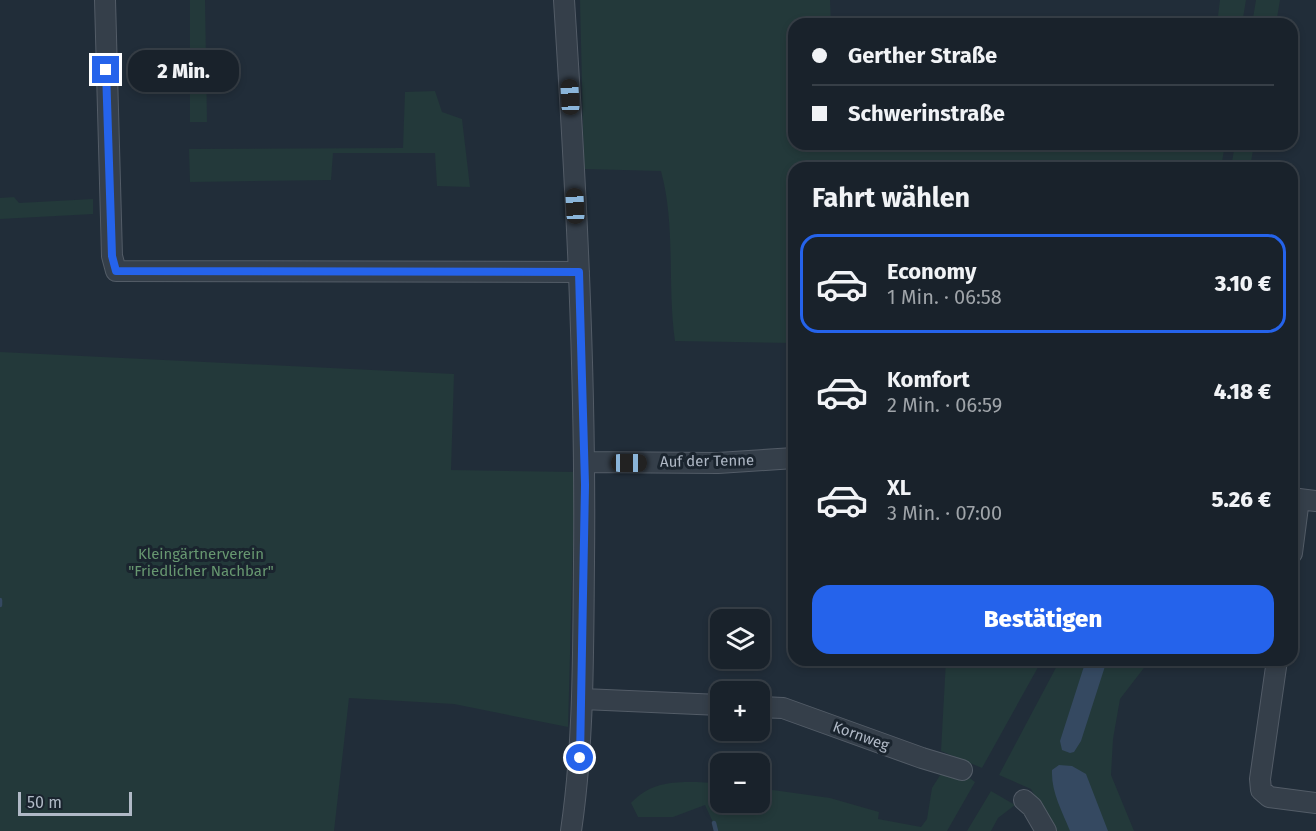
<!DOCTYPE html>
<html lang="de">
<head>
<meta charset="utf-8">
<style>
  :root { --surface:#19222b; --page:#262f37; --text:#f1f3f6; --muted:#9fa4a9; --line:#373f47; --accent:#2563eb }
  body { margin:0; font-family:"Fira Sans",sans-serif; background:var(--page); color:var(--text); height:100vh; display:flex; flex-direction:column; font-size:22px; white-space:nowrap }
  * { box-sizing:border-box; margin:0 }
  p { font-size:20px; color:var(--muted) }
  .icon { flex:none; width:33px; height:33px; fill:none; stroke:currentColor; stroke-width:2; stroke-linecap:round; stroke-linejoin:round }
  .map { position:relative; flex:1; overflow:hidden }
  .panel { position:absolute; left:788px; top:162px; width:510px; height:504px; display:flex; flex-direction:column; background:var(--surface); border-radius:18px; box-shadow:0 3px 9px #0003,0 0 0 2px var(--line) }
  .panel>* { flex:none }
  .guide { position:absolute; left:788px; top:18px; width:510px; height:132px; border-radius:18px; box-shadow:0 3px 9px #0003,0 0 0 2px var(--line); display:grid; align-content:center; height:132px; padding:0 24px; background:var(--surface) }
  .fabs { position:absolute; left:710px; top:609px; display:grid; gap:12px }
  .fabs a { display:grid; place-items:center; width:60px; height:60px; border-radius:12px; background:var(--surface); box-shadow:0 3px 9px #0003,0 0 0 2px var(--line); font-size:30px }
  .scale { position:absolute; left:18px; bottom:15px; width:114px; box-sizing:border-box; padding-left:6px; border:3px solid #b0b9c6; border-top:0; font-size:16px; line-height:21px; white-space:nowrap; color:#b0b9c6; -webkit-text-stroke:4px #1a242e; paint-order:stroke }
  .end { position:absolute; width:27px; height:27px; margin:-14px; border:8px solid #2563eb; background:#fff; box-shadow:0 0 0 3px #fff }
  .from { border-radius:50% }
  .bubble { position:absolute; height:42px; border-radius:18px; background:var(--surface); box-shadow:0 3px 9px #0003,0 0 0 2px var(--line); font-size:20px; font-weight:800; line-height:42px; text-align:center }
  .car { position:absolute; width:18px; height:36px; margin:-18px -9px; border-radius:8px; box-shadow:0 0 4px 2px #0007; background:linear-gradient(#222 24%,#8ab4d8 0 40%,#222 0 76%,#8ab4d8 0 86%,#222 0) }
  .guide b { display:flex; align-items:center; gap:21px; height:57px; font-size:22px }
  .guide b+b { border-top:2px solid var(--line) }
  .guide i { width:15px; height:15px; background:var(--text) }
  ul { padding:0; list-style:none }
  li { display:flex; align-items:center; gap:18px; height:99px; margin:0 12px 9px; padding:0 12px; border:3px solid transparent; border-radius:18px }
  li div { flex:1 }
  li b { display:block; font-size:22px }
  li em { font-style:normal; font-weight:800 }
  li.current { border-color:var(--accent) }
  li>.icon { width:54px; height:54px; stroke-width:1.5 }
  h2 { padding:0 24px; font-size:27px; line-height:72px }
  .primary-button { display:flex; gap:12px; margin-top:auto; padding:12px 24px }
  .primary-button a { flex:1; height:69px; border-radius:18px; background:var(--accent); color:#fff; font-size:24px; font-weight:800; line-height:69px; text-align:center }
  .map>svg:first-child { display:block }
  .green { fill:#23393a }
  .water { fill:#354961 }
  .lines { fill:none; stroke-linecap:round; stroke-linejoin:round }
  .stream { stroke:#354961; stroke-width:4.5 }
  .minor-casing { stroke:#535c67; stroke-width:22 }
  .minor { stroke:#353f4a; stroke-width:20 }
  .route { stroke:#2563eb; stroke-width:8 }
  .labels { text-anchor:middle; stroke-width:6; stroke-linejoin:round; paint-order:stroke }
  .street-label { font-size:15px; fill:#b0b9c6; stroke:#1a242e }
  .park-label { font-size:15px; fill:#679770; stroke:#1a242e }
</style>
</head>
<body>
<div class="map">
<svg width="1316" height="831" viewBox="0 0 1316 831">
  <rect width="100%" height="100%" fill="#212d39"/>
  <!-- green -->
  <path class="green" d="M 190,0 L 205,0 L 207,122 L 190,122 Z
    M 580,0 L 830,0 L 831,24 L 794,24 L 794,144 L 1225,144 L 1221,168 L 794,168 L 793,343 L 675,341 C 667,285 676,226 661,171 L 584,169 Z
    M 1220,0 L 1246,0 L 1242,24 L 1217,24 Z
    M 1256,0 L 1280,0 L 1276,24 L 1252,24 Z
    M 435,91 L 442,112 L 462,119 L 470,187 L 437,186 L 435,153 L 333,153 L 331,180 L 190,182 L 189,149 L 403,148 L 405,92 Z
    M 1235,144 L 1254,144 L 1250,168 L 1231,168 Z
    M 14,197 L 19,203 L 93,199 L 93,214 L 0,219 L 0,198 Z
    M 0,352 L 454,374 L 451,470 L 575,472 L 568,727 L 454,704 L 349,698 L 334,831 L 0,831 Z
    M 1292,424 L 1295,425 L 1300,434 L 1293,491 Z
    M 946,660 L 1042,660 L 982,768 L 941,751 Z
    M 1060,660 L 1150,660 L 1120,699 L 1113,739 L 1111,775 L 1134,831 L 1054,831 L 1031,789 L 999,775 Z
    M 944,769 L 964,774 L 975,782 L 947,831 L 717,831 L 705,805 L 673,817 L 638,817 L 631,803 C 655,777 687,782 720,783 L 720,802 L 759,802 L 759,788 L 830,798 L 879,812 L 878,819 L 921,827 L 927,819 L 932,788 Z
    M 991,791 L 1015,805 L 998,818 L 991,831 L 967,831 Z"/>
  <!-- water -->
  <path class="water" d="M 1086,660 L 1107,660 L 1081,741 L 1074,752 L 1070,753 L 1062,750 L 1060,741 Z
    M 1059,765 L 1072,766 L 1086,774 L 1108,831 L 1070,831 C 1062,811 1051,792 1052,770 Z"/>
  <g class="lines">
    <!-- stream -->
    <path class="stream" d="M 0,600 L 0,605
      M 714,823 L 716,831"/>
    <!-- minor casing -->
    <g class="minor-casing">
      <path id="minor" d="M 105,0 L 112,256 L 116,271 L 579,272
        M 564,0 C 576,187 586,376 584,563 C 583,653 584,742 571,831
        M 584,462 L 718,463 L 794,458
        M 1292,553 L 1299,499 L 1316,501
        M 1277,660 L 1260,779 L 1261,790 L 1269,797 L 1316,803
        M 583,699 L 720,705
        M 759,707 L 783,708 L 922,758 L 962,770
        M 1024,800 L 1032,807 L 1046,831"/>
    </g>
    <!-- minor -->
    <use href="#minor" class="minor"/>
  </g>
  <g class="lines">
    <!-- route -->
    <path class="route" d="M 106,70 L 112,256 L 116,271 L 579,272 L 585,485 L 580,758"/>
  </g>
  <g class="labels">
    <!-- street labels -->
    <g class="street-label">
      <text transform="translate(707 461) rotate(-1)" y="5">Auf der Tenne</text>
      <text transform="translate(861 736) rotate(20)" y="5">Kornweg</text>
    </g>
    <!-- park labels -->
    <g class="park-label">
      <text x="201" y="559">Kleingärtnerverein<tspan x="201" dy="17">"Friedlicher Nachbar"</tspan></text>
    </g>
  </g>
</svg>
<div class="fabs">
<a><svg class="icon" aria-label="layers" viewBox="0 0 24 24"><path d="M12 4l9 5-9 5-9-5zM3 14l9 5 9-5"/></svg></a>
<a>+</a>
<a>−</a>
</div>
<div class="scale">50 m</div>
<i class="end from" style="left:580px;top:758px"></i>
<i class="end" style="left:106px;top:70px"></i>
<div class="bubble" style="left:128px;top:50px;width:111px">2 Min.</div>
<i class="car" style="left:570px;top:97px;rotate:357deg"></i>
<i class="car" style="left:575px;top:206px;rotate:357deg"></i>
<i class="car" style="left:629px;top:463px;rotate:90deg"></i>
<div class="guide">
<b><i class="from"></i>Gerther Straße</b>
<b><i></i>Schwerinstraße</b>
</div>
<section class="panel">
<h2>Fahrt wählen</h2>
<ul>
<li class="current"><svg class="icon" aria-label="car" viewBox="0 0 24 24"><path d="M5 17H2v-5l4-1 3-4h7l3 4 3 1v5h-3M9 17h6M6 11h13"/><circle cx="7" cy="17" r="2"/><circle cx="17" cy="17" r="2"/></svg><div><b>Economy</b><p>1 Min. · 06:58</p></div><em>3.10 €</em></li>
<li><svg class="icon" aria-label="car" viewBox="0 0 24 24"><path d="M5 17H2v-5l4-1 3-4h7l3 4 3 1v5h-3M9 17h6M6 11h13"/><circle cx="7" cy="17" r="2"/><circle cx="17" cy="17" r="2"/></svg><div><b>Komfort</b><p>2 Min. · 06:59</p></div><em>4.18 €</em></li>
<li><svg class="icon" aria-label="car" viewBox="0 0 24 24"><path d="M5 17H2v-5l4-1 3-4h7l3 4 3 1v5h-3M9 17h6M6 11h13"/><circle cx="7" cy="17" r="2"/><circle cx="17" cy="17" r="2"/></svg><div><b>XL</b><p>3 Min. · 07:00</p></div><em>5.26 €</em></li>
</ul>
<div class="primary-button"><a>Bestätigen</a></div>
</section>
</div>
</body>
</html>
